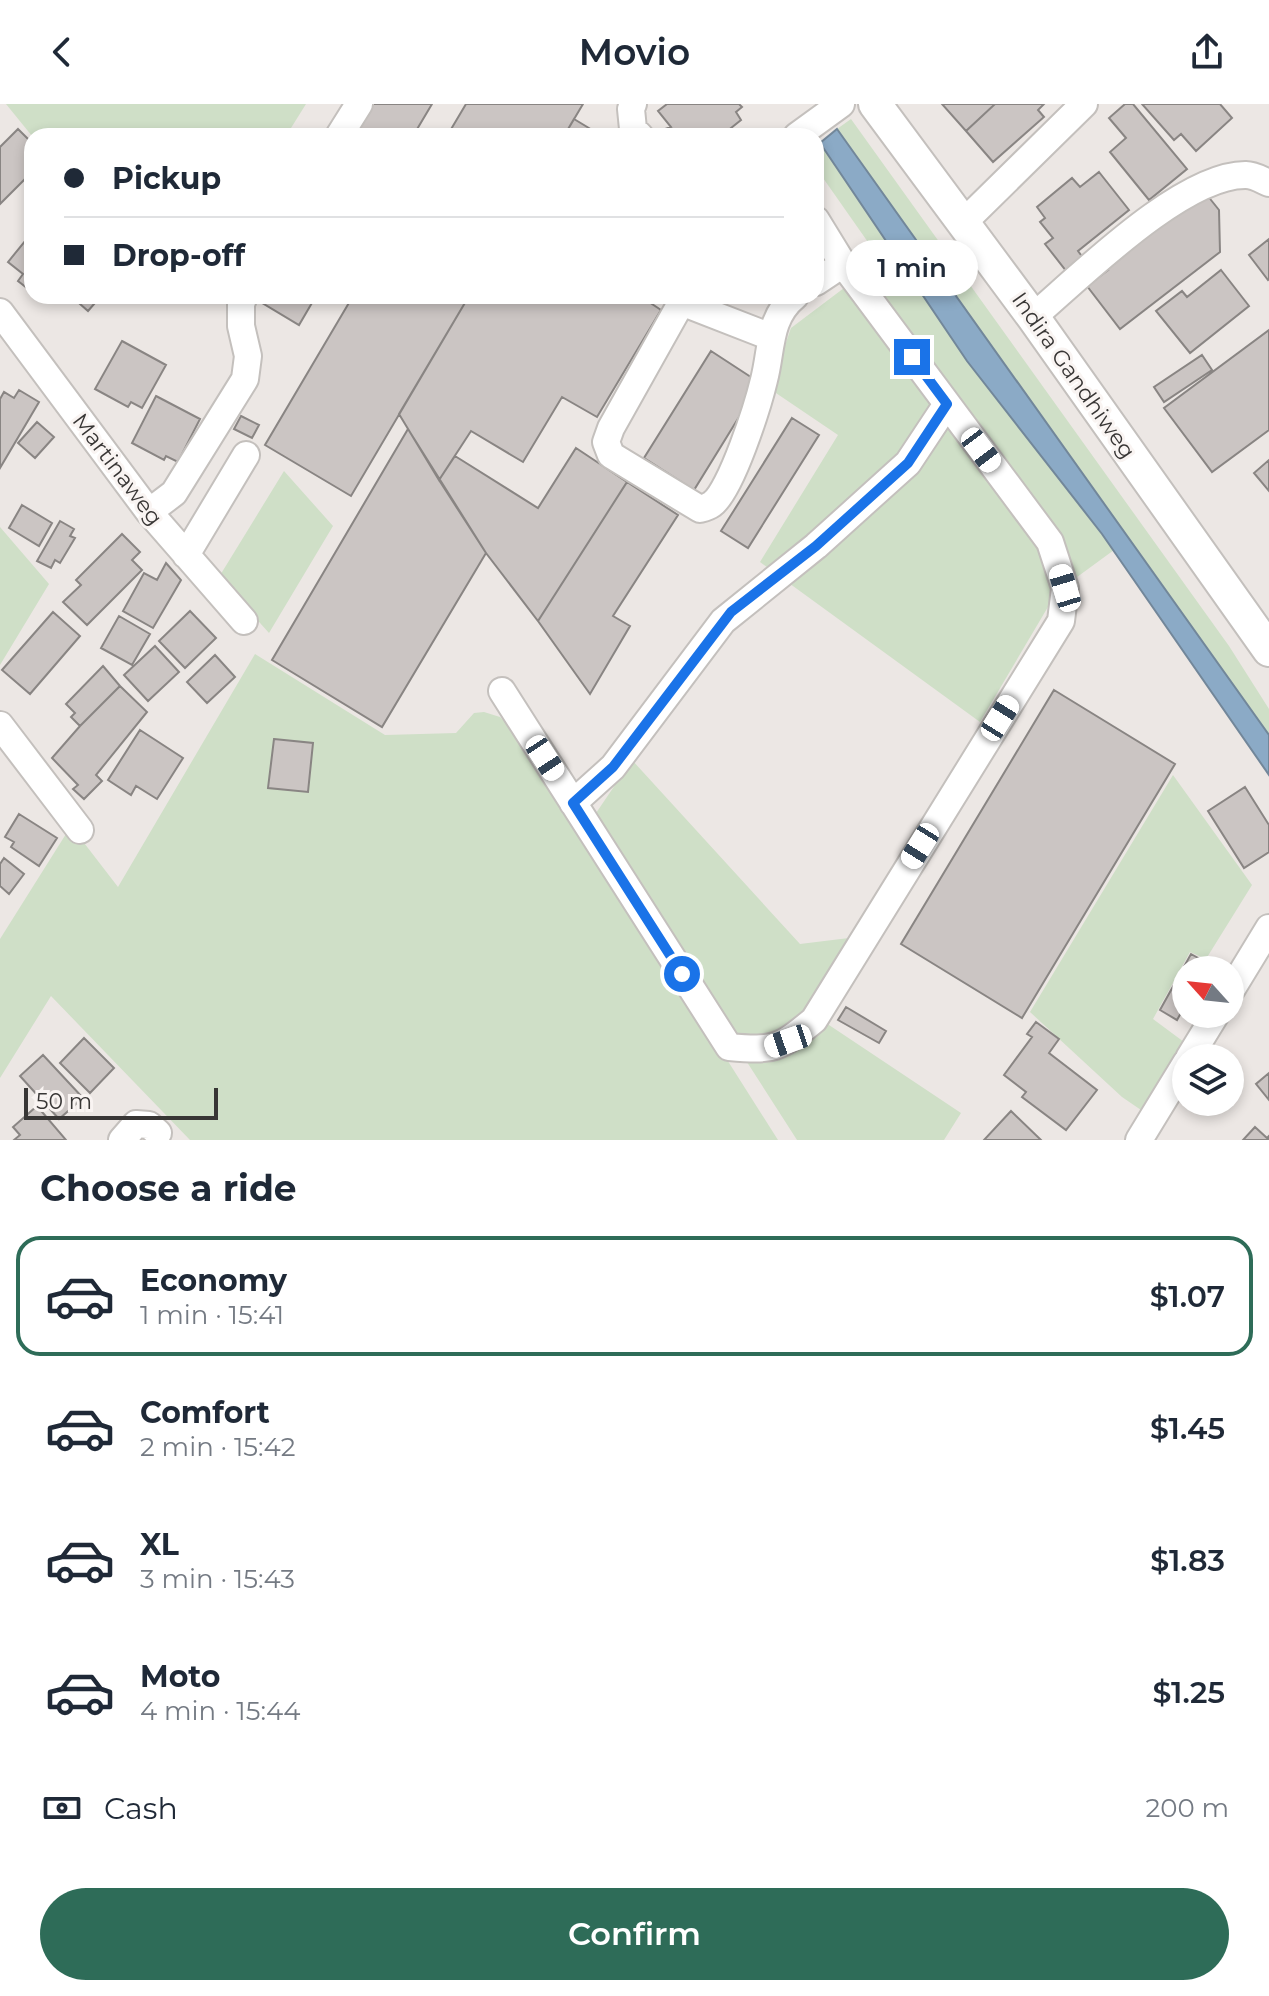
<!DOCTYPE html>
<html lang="en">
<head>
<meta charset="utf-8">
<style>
  :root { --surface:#fff; --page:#f6f6f7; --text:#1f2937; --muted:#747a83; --line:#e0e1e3; --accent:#2e6c58 }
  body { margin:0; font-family:Montserrat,sans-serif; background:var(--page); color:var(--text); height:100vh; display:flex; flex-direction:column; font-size:30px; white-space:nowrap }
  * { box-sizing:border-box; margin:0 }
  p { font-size:26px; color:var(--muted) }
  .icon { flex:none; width:44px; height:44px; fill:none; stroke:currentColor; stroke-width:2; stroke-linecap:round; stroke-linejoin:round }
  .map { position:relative; height:1036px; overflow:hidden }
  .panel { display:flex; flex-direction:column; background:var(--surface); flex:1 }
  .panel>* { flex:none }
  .hud { position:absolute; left:24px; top:24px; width:800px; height:176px; border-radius:24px; box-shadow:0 4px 12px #0003; display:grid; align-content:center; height:176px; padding:0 40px; background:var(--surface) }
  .needle { width:52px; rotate:297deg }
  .controls { position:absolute; left:1172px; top:852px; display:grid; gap:16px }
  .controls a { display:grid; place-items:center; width:72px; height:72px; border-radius:50%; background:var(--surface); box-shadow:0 4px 12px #0003; font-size:40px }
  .scale { position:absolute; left:24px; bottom:20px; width:194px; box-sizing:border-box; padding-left:8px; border:4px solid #383635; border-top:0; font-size:22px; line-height:28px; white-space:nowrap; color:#383635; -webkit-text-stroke:6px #f9f4f2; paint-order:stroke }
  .end { position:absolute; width:36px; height:36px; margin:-18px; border:10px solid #1a73e8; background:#fff; box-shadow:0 0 0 4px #fff }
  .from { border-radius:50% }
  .bubble { position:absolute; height:56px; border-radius:28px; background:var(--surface); box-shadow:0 4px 12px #0003; font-size:26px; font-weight:600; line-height:56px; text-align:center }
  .car { position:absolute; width:24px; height:48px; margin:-24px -12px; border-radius:10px; box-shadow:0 0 6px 2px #0007; background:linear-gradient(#fff 24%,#345 0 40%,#fff 0 76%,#345 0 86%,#fff 0) }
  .hud b { display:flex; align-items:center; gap:28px; height:76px; font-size:30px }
  .hud b+b { border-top:2px solid var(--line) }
  .hud i { width:20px; height:20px; background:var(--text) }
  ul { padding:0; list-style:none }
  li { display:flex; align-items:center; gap:24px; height:120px; margin:0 16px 12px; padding:0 24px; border:4px solid transparent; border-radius:24px }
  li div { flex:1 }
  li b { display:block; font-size:30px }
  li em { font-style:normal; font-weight:600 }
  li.active { border-color:var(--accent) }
  li>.icon { width:72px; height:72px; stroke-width:1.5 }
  h2 { padding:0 40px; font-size:36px; line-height:96px }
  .pay { display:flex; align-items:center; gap:20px; height:88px; padding:0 40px; font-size:30px }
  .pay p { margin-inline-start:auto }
  .button { display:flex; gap:16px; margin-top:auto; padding:16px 40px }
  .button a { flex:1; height:92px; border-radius:48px; background:var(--accent); color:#fff; font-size:32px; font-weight:600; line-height:92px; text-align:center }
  header { display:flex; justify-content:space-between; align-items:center; height:104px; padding:0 40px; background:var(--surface); font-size:36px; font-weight:600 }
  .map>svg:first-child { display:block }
  .green { fill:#cfdfc7 }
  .water { fill:#8baac6; stroke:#72879a; stroke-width:2 }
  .building { fill:#cbc5c3; stroke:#898583; stroke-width:2 }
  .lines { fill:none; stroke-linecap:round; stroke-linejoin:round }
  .minor-casing { stroke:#c4c0bd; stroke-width:30 }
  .major-casing { stroke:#c4c0bd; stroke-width:36 }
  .minor { stroke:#fff; stroke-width:26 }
  .major { stroke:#fff; stroke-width:32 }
  .route { stroke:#1a73e8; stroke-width:10 }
  .labels { text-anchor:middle; stroke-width:6; stroke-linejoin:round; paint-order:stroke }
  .street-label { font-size:22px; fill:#383635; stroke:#f9f4f2 }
</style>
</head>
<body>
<header><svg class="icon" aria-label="back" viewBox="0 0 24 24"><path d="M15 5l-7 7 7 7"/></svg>Movio<svg class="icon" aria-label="share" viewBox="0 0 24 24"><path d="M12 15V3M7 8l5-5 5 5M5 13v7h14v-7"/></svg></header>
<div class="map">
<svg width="1269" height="1036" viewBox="0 0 1269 1036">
  <rect width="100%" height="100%" fill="#ece7e4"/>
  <!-- green -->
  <path class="green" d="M 6,0 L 306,0 L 286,32 L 32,32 Z
    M 851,15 L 1229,542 L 1269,605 L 1269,631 L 837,25 Z
    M 820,38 L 967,257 L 1114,446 L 1073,476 L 1069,452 L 1058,430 L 871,181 L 870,141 L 816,64 L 816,41 Z
    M 844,184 L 1048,446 L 1058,486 L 980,618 L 760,458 L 838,331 L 770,285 L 791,224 Z
    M 284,367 L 333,422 L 269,529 L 219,473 Z
    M 0,423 L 49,480 L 0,561 Z
    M 255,550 L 385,631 L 456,629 L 474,609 L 484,608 L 500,613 L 516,628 L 575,716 L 778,1036 L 190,1036 L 51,892 L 0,974 L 0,835 L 71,722 L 118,783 Z
    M 632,656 L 800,840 L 849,834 L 808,913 L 771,938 L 729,929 L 592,715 Z
    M 1173,671 L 1252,781 L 1206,855 L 1190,848 L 1153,915 L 1184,938 L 1141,1006 L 1122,993 L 1030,908 Z
    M 823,917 L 961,1009 L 944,1036 L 797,1036 L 745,955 Z"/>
  <!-- water -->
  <path class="water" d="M 837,25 L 1269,631 L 1269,671 L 1102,430 L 967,257 L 820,39 Z"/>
  <!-- building -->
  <path class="building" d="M 370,0 L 432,0 L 413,32 L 351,32 Z
    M 466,0 L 583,0 L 564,32 L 447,32 Z
    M 667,0 L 739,0 L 742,3 L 736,8 L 741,16 L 721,32 L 670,32 L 665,25 L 671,23 L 658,7 Z
    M 942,0 L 995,0 L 966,27 Z
    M 995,0 L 1044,0 L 1038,6 L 1044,13 L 993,58 L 966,27 Z
    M 1125,0 L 1133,0 L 1187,65 L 1149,96 L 1110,48 L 1126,34 L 1109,14 Z
    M 1142,0 L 1220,0 L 1232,14 L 1196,47 L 1181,30 L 1174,36 Z
    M 574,15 L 602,32 L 564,32 Z
    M 18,25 L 32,39 L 32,74 L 29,71 L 0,100 L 0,43 Z
    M 1099,68 L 1129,106 L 1078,147 L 1084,155 L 1067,168 L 1045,140 L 1053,134 L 1040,118 L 1045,114 L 1037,103 L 1072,74 L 1080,83 Z
    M 1207,91 L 1219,106 L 1220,148 L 1120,225 L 1087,182 L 1108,166 L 1104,161 L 1189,96 Z
    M 30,131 L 32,133 L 32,188 L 18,177 L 23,170 L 8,158 Z
    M 1269,135 L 1269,175 L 1268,176 L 1249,151 Z
    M 1221,166 L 1249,202 L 1190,249 L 1156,207 L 1182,187 L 1187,193 Z
    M 71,192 L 101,192 L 88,207 Z
    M 255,192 L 316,192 L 299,221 L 254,194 Z
    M 353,192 L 469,192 L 351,392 L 265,341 Z
    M 469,192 L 640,192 L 661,206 L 597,313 L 562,293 L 523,358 L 471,327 L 439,376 L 399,310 Z
    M 1269,226 L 1269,326 L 1212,368 L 1164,304 Z
    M 122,237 L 166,261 L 142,304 L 131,298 L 128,303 L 95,285 Z
    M 711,247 L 760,279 L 694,386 L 644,354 Z
    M 1202,251 L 1212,266 L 1164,298 L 1154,283 Z
    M 19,286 L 39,298 L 0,364 L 0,295 L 4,288 L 14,294 Z
    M 156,292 L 200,315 L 178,358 L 166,352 L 164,356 L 132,339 Z
    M 241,312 L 259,321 L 252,334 L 234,325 Z
    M 792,314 L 819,331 L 748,444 L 721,427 Z
    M 37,318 L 54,333 L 35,354 L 18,339 Z
    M 408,325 L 486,449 L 382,623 L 272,556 Z
    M 576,344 L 627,378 L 538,517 L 486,449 L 439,376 L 455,352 L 538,404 Z
    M 1269,356 L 1269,387 L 1254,369 Z
    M 627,378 L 678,411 L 613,512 L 630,522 L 590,590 L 538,517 Z
    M 22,401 L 52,419 L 39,442 L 9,424 Z
    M 60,417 L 74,425 L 70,432 L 75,434 L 60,459 L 55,456 L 51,464 L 37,457 Z
    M 122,430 L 140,448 L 132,456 L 142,466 L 87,521 L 63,498 L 81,481 L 76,476 Z
    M 166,459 L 181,476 L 153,524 L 123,507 L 144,469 L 157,476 Z
    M 190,507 L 216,534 L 185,564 L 159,537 Z
    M 53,508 L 80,532 L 30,590 L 2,566 Z
    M 119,512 L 150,530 L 132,561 L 101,544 Z
    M 155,542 L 179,568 L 148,597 L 124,571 Z
    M 215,551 L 235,573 L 207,599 L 187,578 Z
    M 103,562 L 120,582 L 80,622 L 71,613 L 75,609 L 66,600 Z
    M 120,582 L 147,608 L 96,671 L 102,677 L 84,695 L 73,685 L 78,681 L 52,654 L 80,622 Z
    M 1054,586 L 1175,660 L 1022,914 L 901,840 Z
    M 140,626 L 183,654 L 157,695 L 136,682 L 131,691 L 108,676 Z
    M 274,635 L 313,639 L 308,688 L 268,684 Z
    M 1245,683 L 1269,721 L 1269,748 L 1244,764 L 1208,707 Z
    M 19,710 L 57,734 L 39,762 L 11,743 L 14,738 L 5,733 Z
    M 4,754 L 24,770 L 9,790 L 0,782 L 0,760 Z
    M 1191,850 L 1209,860 L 1205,866 L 1186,866 L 1186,900 L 1177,916 L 1160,906 Z
    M 846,903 L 886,927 L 879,939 L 838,916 Z
    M 1036,918 L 1059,935 L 1049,949 L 1097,986 L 1066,1026 L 1022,993 L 1026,988 L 1004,971 L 1032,933 L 1027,930 Z
    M 84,934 L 114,964 L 90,989 L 60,959 Z
    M 43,951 L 83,994 L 59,1015 L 20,972 Z
    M 1269,969 L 1269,996 L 1256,980 Z
    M 37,1002 L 66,1036 L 14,1036 L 20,1031 L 13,1023 Z
    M 1011,1007 L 1041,1036 L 984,1036 Z
    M 1255,1023 L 1267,1034 L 1269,1032 L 1269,1036 L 1243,1036 Z"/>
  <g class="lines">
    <!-- minor casing -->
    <g class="minor-casing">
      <path id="minor" d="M 633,0 L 631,5 L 633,25 L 640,32
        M 339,32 L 359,0
        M 797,32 L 841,0
        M 964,118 L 1084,0
        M 816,178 L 843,160
        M 685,192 L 611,324 L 606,338 L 611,351 L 700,405 C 704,404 708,403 712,400 C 731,387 758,301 764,276 C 772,246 768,214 795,192
        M 681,198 L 771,233
        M 0,208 L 149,408 L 244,517
        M 1033,213 C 1081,172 1183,70 1246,71 C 1254,71 1262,76 1269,79
        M 149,408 L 174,389 L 245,275 L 248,252 L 241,222 L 241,200 L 244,192
        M 186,451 L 246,351
        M 502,587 L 729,943 C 774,947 779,945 814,916 L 1061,517 L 1065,484 L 1050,438 L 843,160 L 816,116
        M 0,621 L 80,726
        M 573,699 L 613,663 L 723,517 L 816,442 L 908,359 L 947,300
        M 1230,888 L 1269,824
        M 1189,954 L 1216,910
        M 122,1036 L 136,1020 L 149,1021 L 158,1029
        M 1139,1036 L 1186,959"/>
    </g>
    <!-- major casing -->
    <g class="major-casing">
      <path id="major" d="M 875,0 L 1033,213 L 1269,546"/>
    </g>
    <!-- minor -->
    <use href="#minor" class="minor"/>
    <!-- major -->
    <use href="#major" class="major"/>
  </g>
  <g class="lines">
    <!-- route -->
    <path class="route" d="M 682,870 L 573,699 L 613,663 L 731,508 L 816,442 L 908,359 L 947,300 L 912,253"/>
  </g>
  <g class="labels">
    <!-- street labels -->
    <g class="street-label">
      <text transform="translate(1074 271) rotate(55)" y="8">Indira Gandhiweg</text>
      <text transform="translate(118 365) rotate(53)" y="8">Martinaweg</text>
    </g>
  </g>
</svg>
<div class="controls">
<a><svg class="needle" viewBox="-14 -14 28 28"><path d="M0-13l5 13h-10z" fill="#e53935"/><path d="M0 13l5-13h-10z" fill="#747a83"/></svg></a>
<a><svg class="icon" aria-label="layers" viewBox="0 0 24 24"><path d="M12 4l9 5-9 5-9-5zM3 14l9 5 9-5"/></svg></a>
</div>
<div class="scale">50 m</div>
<i class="end from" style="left:682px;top:870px"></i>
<i class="end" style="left:912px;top:253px"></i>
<div class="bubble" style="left:846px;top:136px;width:132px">1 min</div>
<i class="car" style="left:981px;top:346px;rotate:143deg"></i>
<i class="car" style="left:1065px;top:484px;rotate:343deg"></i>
<i class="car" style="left:1000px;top:614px;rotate:32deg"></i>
<i class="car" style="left:545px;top:654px;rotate:147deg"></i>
<i class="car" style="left:920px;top:742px;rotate:212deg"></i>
<i class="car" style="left:788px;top:937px;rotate:251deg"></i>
<div class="hud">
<b><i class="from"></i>Pickup</b>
<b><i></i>Drop-off</b>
</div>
</div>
<section class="panel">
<h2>Choose a ride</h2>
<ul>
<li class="active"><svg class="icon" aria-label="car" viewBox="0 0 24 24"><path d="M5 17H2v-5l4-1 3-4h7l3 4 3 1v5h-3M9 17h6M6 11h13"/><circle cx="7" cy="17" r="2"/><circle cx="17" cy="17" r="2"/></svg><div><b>Economy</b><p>1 min · 15:41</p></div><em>$1.07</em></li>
<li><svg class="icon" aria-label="car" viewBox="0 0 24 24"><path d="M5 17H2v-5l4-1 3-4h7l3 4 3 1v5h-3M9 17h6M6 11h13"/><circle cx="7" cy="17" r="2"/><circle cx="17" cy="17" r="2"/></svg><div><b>Comfort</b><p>2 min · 15:42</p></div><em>$1.45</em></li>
<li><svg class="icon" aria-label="car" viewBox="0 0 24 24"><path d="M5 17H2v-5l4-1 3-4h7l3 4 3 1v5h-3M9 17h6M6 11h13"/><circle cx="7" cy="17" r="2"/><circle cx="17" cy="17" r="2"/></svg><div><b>XL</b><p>3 min · 15:43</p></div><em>$1.83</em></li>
<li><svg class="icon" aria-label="car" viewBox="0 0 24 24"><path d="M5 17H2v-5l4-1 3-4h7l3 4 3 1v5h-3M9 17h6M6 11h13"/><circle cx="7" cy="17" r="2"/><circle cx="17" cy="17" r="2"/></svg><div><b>Moto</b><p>4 min · 15:44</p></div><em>$1.25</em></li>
</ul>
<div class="pay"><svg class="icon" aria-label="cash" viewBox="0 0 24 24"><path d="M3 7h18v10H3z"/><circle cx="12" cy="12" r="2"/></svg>Cash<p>200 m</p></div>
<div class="button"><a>Confirm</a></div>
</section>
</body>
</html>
